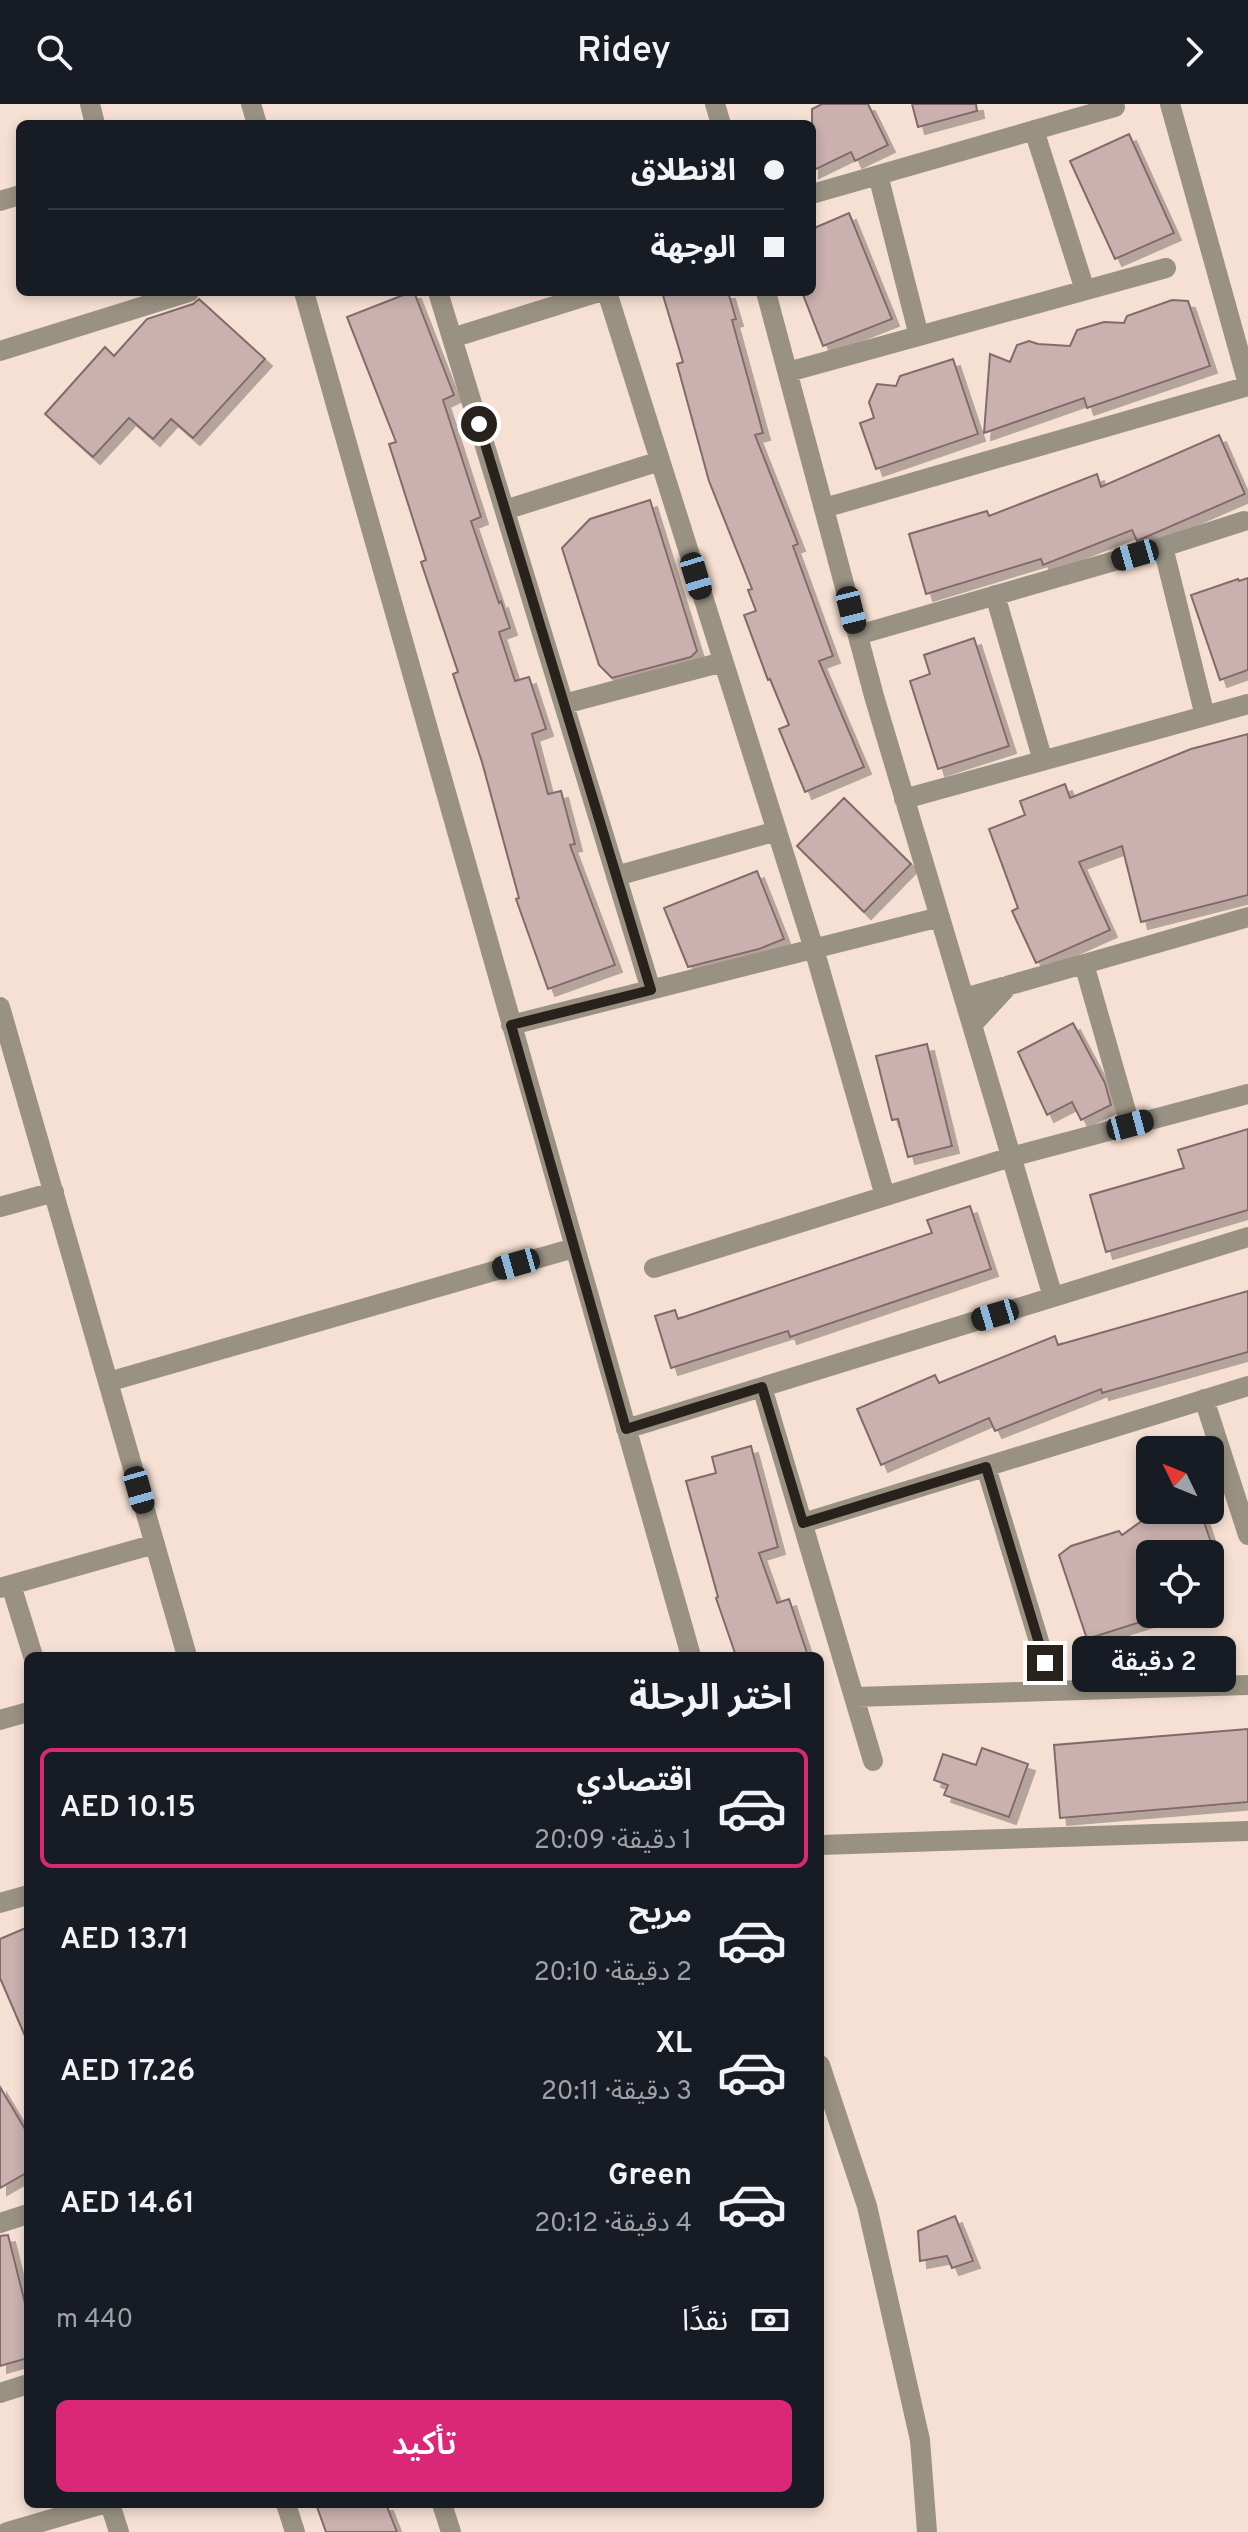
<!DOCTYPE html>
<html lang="ar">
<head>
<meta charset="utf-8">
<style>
  :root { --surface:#171b24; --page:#20242c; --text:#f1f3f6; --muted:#9ea1a6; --line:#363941; --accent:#db2777 }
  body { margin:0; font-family:Overpass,"Noto Sans Arabic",sans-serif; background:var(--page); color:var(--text); direction:rtl; height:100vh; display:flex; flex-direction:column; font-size:30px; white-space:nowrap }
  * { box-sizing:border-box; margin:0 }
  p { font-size:26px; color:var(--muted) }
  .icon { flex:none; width:44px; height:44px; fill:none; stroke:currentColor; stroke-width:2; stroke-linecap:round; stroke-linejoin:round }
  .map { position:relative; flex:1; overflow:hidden; direction:ltr }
  .details { position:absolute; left:24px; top:1548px; width:800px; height:856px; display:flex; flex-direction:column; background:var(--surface); border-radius:12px; box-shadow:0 4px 12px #0003; direction:rtl }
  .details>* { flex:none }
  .banner { position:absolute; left:16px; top:16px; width:800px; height:176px; border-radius:12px; box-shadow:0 4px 12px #0003; direction:rtl; display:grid; align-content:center; height:176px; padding:0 32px; background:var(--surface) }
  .needle { width:52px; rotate:313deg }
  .fabs { position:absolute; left:1136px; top:1332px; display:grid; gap:16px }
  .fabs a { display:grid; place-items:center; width:88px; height:88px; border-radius:12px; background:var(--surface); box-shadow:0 4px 12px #0003; font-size:40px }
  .end { position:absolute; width:36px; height:36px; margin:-18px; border:10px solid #29211c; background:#fff; box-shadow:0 0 0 4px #fff }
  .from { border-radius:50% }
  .bubble { position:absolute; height:56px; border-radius:12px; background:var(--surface); box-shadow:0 4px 12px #0003; font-size:26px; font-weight:600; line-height:56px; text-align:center; direction:rtl }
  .car { position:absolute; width:24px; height:48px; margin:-24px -12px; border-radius:10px; box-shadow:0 0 6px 2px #0007; background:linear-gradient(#222 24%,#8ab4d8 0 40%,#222 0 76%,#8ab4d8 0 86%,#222 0) }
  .banner b { display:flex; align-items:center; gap:28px; height:76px; font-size:30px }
  .banner b+b { border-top:2px solid var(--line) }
  .banner i { width:20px; height:20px; background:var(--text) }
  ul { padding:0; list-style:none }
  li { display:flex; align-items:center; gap:24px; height:120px; margin:0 16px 12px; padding:0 16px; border:4px solid transparent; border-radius:12px }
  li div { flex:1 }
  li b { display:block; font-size:30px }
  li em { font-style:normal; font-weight:600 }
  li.selected { border-color:var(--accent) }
  li>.icon { width:72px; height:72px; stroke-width:1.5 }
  h2 { padding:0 32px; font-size:36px; line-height:96px }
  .pay { display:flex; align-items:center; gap:20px; height:88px; padding:0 32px; font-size:30px }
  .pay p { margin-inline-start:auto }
  .button { display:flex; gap:16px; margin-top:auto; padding:16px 32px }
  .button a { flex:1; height:92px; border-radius:12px; background:var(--accent); color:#fff; font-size:32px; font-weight:600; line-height:92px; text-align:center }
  header { display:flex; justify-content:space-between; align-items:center; height:104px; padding:0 32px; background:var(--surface); font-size:36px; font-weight:600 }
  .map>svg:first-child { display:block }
  .building { fill:#cab0af; stroke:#826b6a; stroke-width:2; filter:url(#shadow) }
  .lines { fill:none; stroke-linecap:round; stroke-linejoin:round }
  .minor { stroke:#999283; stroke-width:20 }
  .route { stroke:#29211c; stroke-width:10 }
</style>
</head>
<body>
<header><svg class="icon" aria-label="forward" viewBox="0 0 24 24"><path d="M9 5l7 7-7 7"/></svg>Ridey<svg class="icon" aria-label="search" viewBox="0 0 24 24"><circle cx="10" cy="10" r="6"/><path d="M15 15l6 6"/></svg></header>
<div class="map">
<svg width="1248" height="2428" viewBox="0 0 1248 2428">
  <defs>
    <filter id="shadow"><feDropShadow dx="7" dy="7" stdDeviation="0" flood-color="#0004"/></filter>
  </defs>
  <rect width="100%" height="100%" fill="#f6e0d3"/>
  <!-- building -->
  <path class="building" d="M 822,0 L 868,0 L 888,41 L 855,57 L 851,48 L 812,67 L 812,5 Z
    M 912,0 L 976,0 L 977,7 L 918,23 Z
    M 1129,30 L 1174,129 L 1115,155 L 1070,57 Z
    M 849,109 L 892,215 L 823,242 L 802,188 L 812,188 L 812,125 Z
    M 411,188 L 414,188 L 454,291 L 443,296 L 481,413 L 471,417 L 499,499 L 501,497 L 510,524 L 499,528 L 515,577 L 529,573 L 546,625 L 532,630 L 548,690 L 561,687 L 575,740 L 570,741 L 615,861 L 548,885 L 516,795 L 519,794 L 482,658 L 453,570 L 458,568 L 421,458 L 426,456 L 389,340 L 396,338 L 347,213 Z
    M 662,188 L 728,188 L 736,215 L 732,216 L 763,329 L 755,331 L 798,440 L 793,442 L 833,552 L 819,557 L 864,663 L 805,688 L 779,625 L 789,621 L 770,575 L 768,576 L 744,511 L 756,507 L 748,486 L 752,485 L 709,377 L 677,260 L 683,258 Z
    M 199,195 L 265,255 L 193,334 L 171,315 L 153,335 L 129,314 L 93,353 L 45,310 L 105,243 L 114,252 L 147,215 L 193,200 Z
    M 1172,196 L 1188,197 L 1210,262 L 1087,304 L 1084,294 L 984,329 L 990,250 L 1010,258 L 1017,241 L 1029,237 L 1038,240 L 1070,242 L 1077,226 L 1104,218 L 1124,219 L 1127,212 Z
    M 953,255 L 978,330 L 876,365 L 860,319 L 874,314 L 869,298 L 877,280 L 896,282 L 900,272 Z
    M 1219,331 L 1245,390 L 1137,437 L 1132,426 L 1043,461 L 1041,455 L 926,490 L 909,430 L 987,407 L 989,412 L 1097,370 L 1101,383 Z
    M 650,396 L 697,547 L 691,553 L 612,574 L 599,561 L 562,444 L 590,415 Z
    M 1248,474 L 1248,566 L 1220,576 L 1191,491 L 1238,475 L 1239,477 Z
    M 974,534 L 1009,642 L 938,665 L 910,577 L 930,570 L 924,551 Z
    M 1248,630 L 1248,791 L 1141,818 L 1122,742 L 1079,758 L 1110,826 L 1036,859 L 1012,807 L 1018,804 L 989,725 L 1025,711 L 1020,697 L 1065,680 L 1070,694 L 1191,645 Z
    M 844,694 L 911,760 L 864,808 L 797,742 Z
    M 757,767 L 784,835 L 759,845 L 688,863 L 664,804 Z
    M 1073,919 L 1105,979 L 1111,1001 L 1081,1016 L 1072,998 L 1047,1011 L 1018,948 Z
    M 927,940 L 952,1042 L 908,1053 L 898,1015 L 892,1016 L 876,952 Z
    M 1248,1025 L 1248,1106 L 1106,1148 L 1090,1091 L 1184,1064 L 1178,1046 Z
    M 970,1102 L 991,1165 L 790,1233 L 788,1227 L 671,1264 L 655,1212 L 675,1206 L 678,1215 L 932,1129 L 927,1116 Z
    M 1248,1187 L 1248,1248 L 1102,1289 L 1101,1285 L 995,1327 L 989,1314 L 881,1361 L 857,1305 L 935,1271 L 939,1279 L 1055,1232 L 1058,1241 Z
    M 751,1342 L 778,1443 L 759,1449 L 777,1499 L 789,1495 L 808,1552 L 736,1552 L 716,1494 L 718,1493 L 686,1377 L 716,1369 L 712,1353 Z
    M 1157,1406 L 1200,1406 L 1215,1450 L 1150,1450 L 1150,1515 L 1087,1535 L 1059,1451 L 1071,1442 L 1119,1427 L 1122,1431 Z
    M 1248,1625 L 1248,1698 L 1060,1714 L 1054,1641 Z
    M 982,1644 L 1028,1660 L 1009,1713 L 944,1691 L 948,1681 L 934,1676 L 943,1650 L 976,1661 Z
    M 28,1823 L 28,1939 L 0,1874 L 0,1835 Z
    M 0,1983 L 28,2030 L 28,2068 L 0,2084 Z
    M 955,2112 L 973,2157 L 952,2164 L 947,2152 L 920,2157 L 918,2127 Z
    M 8,2131 L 28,2211 L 28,2254 L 0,2262 L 0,2132 Z
    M 316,2400 L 386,2400 L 397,2428 L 326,2428 Z"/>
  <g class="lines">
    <!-- minor -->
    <path class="minor" d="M 90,0 L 95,20
      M 251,0 L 257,20
      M 715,0 L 721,20
      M 1170,0 L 1248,280
      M 1034,26 L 1085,186
      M 878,71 L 919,232
      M 812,90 L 1115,3
      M 0,97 L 20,91
      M 304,188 L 691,1552
      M 438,188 L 651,886
      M 607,188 L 814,845 L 885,1092
      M 766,188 L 874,592 L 1053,1193
      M 452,234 L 599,188
      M 0,247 L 189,188
      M 788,268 L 1166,164
      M 824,404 L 1248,282
      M 505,406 L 660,357
      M 1163,443 L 1244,417
      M 995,491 L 1043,657
      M 858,531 L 1163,443 L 1205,612 L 904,695
      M 564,600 L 723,558
      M 1205,612 L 1248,600
      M 616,772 L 777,727
      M 964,894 L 1084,860
      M 0,903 L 187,1552
      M 511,921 L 940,813
      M 972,921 L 1009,881
      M 1130,1021 L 1084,860 L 1248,813
      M 0,1103 L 54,1088
      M 654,1164 L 1011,1053 L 1248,990
      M 108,1278 L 574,1144
      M 762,1283 L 873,1657
      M 1204,1295 L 1248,1431
      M 626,1325 L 1248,1133
      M 986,1363 L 1054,1587
      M 803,1419 L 1248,1282
      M 11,1481 L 33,1552
      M 0,1484 L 155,1440
      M 855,1593 L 1248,1581
      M 0,1616 L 28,1608
      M 820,1741 L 1248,1727
      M 0,1799 L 28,1791
      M 820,1961 L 867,2102 L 920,2336 L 927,2428
      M 0,2119 L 28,2110
      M 0,2289 L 28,2280
      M 110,2400 L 119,2428
      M 286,2400 L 295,2428
      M 442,2400 L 451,2428
      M 7,2428 L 103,2400"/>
  </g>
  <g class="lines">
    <!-- route -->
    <path class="route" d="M 479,320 L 651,886 L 511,921 L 626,1325 L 762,1283 L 803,1419 L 986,1363 L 1045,1559"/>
  </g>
</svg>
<div class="fabs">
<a><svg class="needle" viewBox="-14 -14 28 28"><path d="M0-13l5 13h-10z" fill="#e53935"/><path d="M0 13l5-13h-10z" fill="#9ea1a6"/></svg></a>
<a><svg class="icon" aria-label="locate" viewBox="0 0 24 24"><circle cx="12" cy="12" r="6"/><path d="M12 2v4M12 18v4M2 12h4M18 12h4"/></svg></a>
</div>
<i class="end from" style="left:479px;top:320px"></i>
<i class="end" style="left:1045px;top:1559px"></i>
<div class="bubble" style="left:1072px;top:1532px;width:164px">2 دقيقة</div>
<i class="car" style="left:1135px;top:451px;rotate:254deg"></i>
<i class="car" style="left:696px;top:472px;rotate:163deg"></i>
<i class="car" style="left:851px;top:506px;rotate:166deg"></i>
<i class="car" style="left:1130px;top:1021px;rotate:75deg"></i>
<i class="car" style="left:516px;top:1160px;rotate:254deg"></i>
<i class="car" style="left:995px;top:1211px;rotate:253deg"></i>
<i class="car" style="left:139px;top:1386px;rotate:164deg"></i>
<div class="banner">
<b><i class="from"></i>الانطلاق</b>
<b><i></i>الوجهة</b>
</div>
<section class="details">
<h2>اختر الرحلة</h2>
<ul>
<li class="selected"><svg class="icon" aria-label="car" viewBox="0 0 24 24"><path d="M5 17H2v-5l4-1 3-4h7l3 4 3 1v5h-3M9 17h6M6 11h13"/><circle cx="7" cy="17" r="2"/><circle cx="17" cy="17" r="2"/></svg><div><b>اقتصادي</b><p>1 دقيقة · 20:09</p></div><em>AED 10.15</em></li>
<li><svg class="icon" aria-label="car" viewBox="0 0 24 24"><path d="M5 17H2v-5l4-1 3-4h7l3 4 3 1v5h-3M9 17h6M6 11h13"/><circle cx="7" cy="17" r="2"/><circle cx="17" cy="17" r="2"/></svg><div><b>مريح</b><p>2 دقيقة · 20:10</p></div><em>AED 13.71</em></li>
<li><svg class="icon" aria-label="car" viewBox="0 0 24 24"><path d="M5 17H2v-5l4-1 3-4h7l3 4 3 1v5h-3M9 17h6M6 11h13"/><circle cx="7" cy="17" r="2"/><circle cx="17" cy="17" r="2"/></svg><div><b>XL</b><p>3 دقيقة · 20:11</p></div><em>AED 17.26</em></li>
<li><svg class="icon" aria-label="car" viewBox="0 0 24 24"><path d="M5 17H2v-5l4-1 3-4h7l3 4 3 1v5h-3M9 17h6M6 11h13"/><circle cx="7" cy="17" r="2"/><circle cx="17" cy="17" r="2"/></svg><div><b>Green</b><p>4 دقيقة · 20:12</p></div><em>AED 14.61</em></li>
</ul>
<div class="pay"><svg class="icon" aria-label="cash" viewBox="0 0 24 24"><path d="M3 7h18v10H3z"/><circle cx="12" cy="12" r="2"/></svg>نقدًا<p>440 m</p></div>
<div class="button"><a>تأكيد</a></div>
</section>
</div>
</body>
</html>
